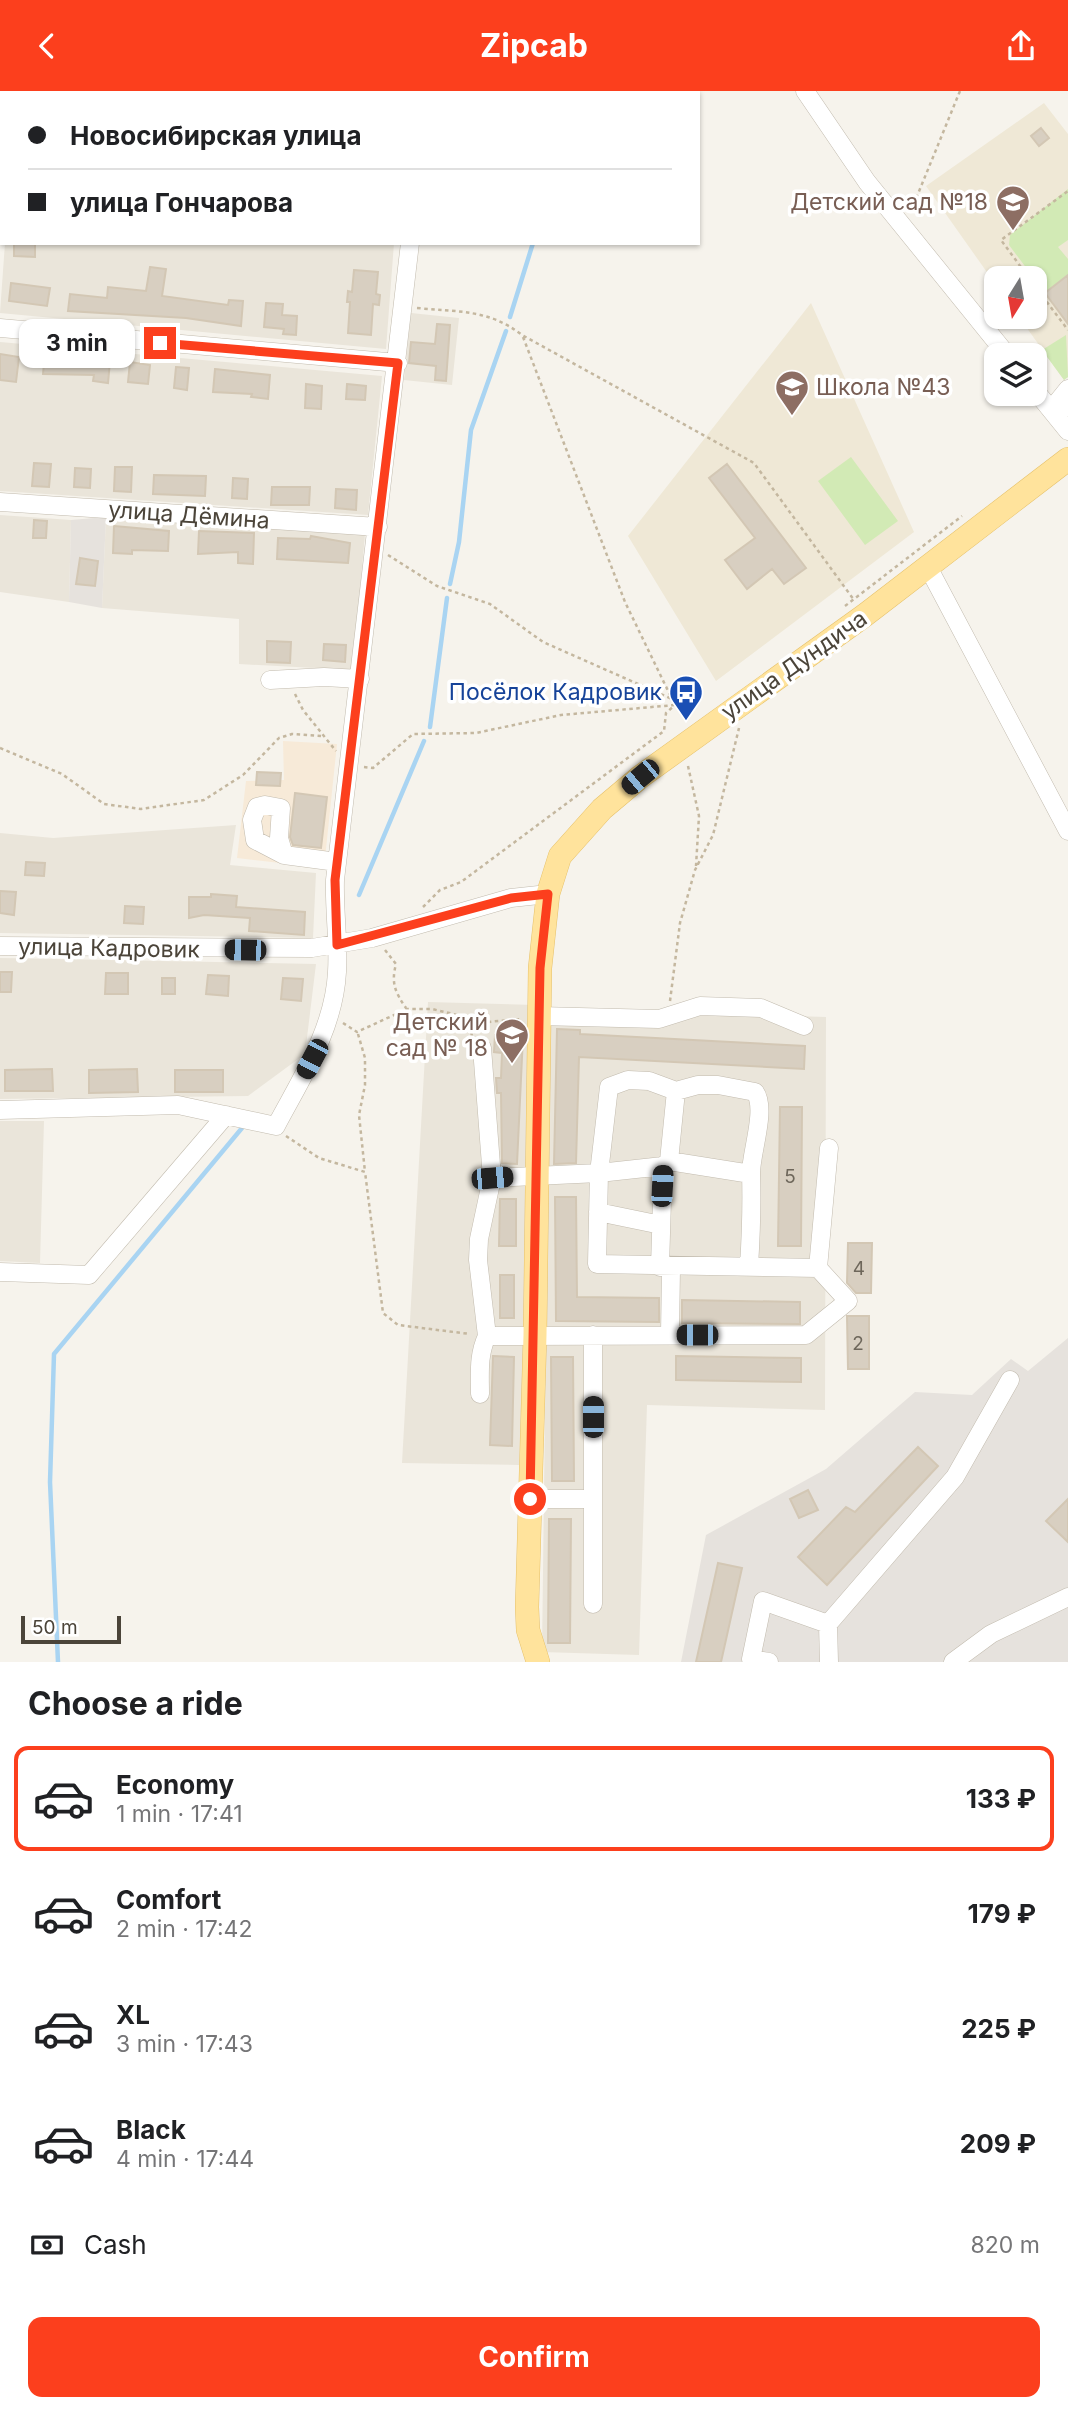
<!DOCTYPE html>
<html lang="en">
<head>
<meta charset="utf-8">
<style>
  :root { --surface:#fff; --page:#f2f2f2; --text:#202124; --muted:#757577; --line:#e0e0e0; --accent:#fc3f1d }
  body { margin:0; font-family:Inter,sans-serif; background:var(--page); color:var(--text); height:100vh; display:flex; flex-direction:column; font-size:26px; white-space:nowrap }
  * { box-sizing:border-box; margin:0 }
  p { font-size:23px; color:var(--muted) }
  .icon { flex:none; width:38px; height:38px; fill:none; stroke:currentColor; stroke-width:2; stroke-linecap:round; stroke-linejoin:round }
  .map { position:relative; height:1571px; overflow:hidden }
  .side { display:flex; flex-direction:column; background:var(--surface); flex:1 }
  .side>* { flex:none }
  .banner { position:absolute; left:0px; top:0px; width:700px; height:154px; box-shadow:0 2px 5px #0004; display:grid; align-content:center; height:154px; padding:0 28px; background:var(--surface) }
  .needle { width:46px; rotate:191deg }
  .tools { position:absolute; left:984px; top:175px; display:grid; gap:14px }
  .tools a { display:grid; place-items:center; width:63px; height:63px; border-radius:14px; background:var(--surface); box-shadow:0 2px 5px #0004; font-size:35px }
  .scale { position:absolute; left:21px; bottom:18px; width:100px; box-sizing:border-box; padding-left:7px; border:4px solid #4b4439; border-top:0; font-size:19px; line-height:24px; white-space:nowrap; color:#4b4439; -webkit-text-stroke:5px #fff; paint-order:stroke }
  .end { position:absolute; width:32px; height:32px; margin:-16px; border:9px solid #fc3f1d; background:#fff; box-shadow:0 0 0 4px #fff }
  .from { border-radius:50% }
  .bubble { position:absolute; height:49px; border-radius:14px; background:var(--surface); box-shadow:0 2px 5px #0004; font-size:23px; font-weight:700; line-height:49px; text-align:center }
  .car { position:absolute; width:21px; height:42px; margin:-21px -10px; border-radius:9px; box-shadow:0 0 5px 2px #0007; background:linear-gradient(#222 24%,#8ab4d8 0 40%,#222 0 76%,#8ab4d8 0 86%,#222 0) }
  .banner b { display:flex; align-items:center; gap:24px; height:66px; font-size:26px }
  .banner b+b { border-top:2px solid var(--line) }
  .banner i { width:18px; height:18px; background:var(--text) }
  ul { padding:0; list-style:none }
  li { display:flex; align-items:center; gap:21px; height:105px; margin:0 14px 10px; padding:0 14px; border:4px solid transparent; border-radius:14px }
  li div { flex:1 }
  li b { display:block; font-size:26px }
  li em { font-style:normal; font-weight:700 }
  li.active { border-color:var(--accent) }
  li>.icon { width:63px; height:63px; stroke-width:1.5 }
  h2 { padding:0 28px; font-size:32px; line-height:84px }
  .pay { display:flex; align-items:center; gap:18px; height:77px; padding:0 28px; font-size:26px }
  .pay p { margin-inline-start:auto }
  .primary-button { display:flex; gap:14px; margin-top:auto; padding:14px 28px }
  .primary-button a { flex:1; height:80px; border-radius:14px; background:var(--accent); color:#fff; font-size:28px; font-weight:700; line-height:80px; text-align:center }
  header { display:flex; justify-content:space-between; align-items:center; height:91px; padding:0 28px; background:var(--accent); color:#fff; font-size:32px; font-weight:700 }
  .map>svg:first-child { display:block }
  .residential { fill:#eae5da }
  .commercial { fill:#f7ead8 }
  .industrial { fill:#e6e2dd }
  .education { fill:#efe8d6 }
  .green { fill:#d2eab5 }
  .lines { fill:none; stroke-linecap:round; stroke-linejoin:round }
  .stream { stroke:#a9d4f2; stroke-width:4.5 }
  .building { fill:#d8cfc1; stroke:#d3c7b4; stroke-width:2 }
  .minor-casing { stroke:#c2bbae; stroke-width:19 }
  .major-casing { stroke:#e6c16a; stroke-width:24 }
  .path { stroke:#c4b79f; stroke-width:2.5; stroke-dasharray:3.5 3.5; stroke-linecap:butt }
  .minor { stroke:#fff; stroke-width:18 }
  .major { stroke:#ffe39c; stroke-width:23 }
  .route { stroke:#fc3f1d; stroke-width:9 }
  .labels { text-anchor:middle; stroke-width:7; stroke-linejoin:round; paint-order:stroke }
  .number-label { font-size:19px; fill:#6e675b }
  .education-label { font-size:23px; fill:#785e54; stroke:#fff; text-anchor:end }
  .street-label { font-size:23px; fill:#4b4439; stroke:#fff }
  .transit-label { font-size:23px; fill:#164399; stroke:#fff; text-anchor:end }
</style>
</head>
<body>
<header><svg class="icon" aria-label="back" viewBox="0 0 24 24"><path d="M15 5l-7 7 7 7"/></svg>Zipcab<svg class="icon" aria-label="share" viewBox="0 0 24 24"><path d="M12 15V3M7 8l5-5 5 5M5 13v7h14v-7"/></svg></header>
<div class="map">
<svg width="1068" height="1571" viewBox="0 0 1068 1571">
  <rect width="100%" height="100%" fill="#f6f3ec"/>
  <!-- residential -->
  <path class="residential" d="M 22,0 L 405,0 L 22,2 Z
    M 5,152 L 394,152 L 386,258 L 0,222 Z
    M 411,222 L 459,227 L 452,294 L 404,289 Z
    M 0,251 L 382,285 L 368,424 L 0,400 Z
    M 0,424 L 71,429 L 69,511 L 0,501 Z
    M 106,426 L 365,443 L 353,579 L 239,573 L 239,528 L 102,517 Z
    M 236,734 L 230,774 L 316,782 L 313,847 L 0,842 L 0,742 L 53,747 Z
    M 0,867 L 316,873 L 305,963 L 248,1005 L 0,1008 Z
    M 428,911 L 536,914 L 519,1374 L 402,1372 Z
    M 550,917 L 826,926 L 825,1319 L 647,1314 L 639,1564 L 542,1561 Z
    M 0,1030 L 44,1030 L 40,1172 L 0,1170 Z"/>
  <!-- commercial -->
  <path class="commercial" d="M 283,650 L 337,653 L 324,777 L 237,767 L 246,690 L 284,689 Z"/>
  <!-- industrial -->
  <path class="industrial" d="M 106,426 L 102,517 L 69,511 L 71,429 Z
    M 1068,1247 L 1068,1571 L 681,1571 L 706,1444 L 826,1378 L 915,1301 L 972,1304 L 1011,1268 L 1028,1280 Z"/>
  <!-- education -->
  <path class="education" d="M 1044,12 L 1068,43 L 1068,286 L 1064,289 L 1019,226 L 1034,226 L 1034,187 L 996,187 L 996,194 L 926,95 Z
    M 811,212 L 914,441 L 716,590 L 628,445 Z"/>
  <!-- green -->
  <path class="green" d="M 1068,98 L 1068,149 L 1058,156 L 1068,168 L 1068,184 L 1045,202 L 1009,154 L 1010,144 Z
    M 1066,244 L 1068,286 L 1064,289 L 1042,259 Z
    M 851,366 L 898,430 L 865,454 L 818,390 Z"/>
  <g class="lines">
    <!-- stream -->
    <path class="stream" d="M 580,2 L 581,0
      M 510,226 L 533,152
      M 450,493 L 459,451 L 471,339 L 506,240
      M 430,636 L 447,507
      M 359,804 L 424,650
      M 58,1571 L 50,1391 L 54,1263 L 242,1037"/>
  </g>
  <!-- building -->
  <path class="building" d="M 1041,37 L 1049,47 L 1039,55 L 1031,45 Z
    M 14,152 L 35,152 L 35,166 L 14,165 Z
    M 150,176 L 166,178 L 162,205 L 228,214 L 229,209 L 243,210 L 241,235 L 186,227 L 68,220 L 70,203 L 107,207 L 108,196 L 146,200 Z
    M 354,179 L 378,181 L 376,203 L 380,204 L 379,214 L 373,213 L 371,244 L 348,242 L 350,211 L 347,211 L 348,200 L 352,201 Z
    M 1068,184 L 1068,233 L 1045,202 Z
    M 11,192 L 50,197 L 47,215 L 9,210 Z
    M 266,212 L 283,213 L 282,224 L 297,225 L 296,244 L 283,243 L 284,238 L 264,236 Z
    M 437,233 L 450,234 L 446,290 L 435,289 L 436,275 L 409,272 L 411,251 L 435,253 Z
    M 45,262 L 110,270 L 108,292 L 93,290 L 94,284 L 43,283 Z
    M 0,263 L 19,266 L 16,291 L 0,289 Z
    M 130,271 L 150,274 L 148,293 L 128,291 Z
    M 176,276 L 189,277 L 187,299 L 174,297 Z
    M 215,278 L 270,284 L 268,308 L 251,306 L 252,303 L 213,301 Z
    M 306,293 L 322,295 L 321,318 L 305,317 Z
    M 347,293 L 366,295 L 365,309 L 346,308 Z
    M 34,372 L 51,373 L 49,396 L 32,395 Z
    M 727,373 L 806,477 L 784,493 L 772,478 L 747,498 L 725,469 L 755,447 L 709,387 Z
    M 115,376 L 132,376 L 131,401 L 114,400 Z
    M 75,377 L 91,378 L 90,397 L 74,396 Z
    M 154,384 L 206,385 L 205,405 L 153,403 Z
    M 233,387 L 248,388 L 247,408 L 232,407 Z
    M 272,396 L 310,396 L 309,414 L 271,414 Z
    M 336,398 L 357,399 L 356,419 L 335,417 Z
    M 34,429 L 47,430 L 46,447 L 33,447 Z
    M 114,435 L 169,440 L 168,460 L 132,459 L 132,463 L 113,462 Z
    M 199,440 L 254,442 L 253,473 L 238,472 L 238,461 L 198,463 Z
    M 311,445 L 350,452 L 348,472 L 277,468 L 278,447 L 310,448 Z
    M 80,467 L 98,470 L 95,495 L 76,493 Z
    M 267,550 L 291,551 L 290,572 L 267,571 Z
    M 324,553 L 346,554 L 345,571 L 323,569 Z
    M 257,681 L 281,682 L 280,695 L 256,694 Z
    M 295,702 L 327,706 L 321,757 L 293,754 L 290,746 Z
    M 26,771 L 45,772 L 44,785 L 25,784 Z
    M 0,800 L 16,801 L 14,824 L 0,822 Z
    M 211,803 L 237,805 L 236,816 L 305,821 L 304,844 L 249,840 L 250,827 L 204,824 L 189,827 L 189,806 L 211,806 Z
    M 125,815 L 144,816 L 143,833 L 124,832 Z
    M 0,881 L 12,881 L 11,901 L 0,901 Z
    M 106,882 L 128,882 L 128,903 L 105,903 Z
    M 208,884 L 229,885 L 228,905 L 206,903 Z
    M 162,887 L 175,887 L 175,903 L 162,903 Z
    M 283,887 L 303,888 L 301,910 L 281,908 Z
    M 557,938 L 580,939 L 580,943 L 805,955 L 804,978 L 579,966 L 576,1072 L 554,1073 Z
    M 495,944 L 523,945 L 517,1073 L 502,1072 L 501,1002 L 497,1002 L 496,987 L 501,987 L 502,962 L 494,961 Z
    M 52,978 L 53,1000 L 5,1000 L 5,979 Z
    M 137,978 L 138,1001 L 89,1002 L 89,979 Z
    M 175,979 L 223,979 L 223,1001 L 175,1001 Z
    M 780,1016 L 802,1016 L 801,1155 L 778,1155 Z
    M 555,1106 L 576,1106 L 577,1206 L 659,1207 L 659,1231 L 556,1230 Z
    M 500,1108 L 516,1108 L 516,1155 L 499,1155 Z
    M 848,1152 L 872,1152 L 871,1202 L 856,1202 L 847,1192 Z
    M 500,1184 L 514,1184 L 514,1227 L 500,1227 Z
    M 682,1209 L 800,1211 L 800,1233 L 682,1232 Z
    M 847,1225 L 869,1225 L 869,1278 L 848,1278 Z
    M 493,1265 L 514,1266 L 512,1355 L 490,1354 Z
    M 676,1265 L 801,1267 L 801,1291 L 676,1289 Z
    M 551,1266 L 573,1266 L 574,1390 L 552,1390 Z
    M 918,1356 L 938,1375 L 827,1494 L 798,1466 L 846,1416 L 855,1421 Z
    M 808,1399 L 818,1419 L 799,1427 L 790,1408 Z
    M 1068,1408 L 1068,1451 L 1046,1430 Z
    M 549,1428 L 571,1428 L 570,1552 L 548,1552 Z
    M 718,1472 L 742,1477 L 721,1571 L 696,1571 Z"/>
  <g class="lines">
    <!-- minor casing -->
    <g class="minor-casing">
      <path id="minor" d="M 805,0 L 867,91 L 1007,264
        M 11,2 L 11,0
        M 424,2 L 424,0
        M 0,25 L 2,25
        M 0,123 L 2,106
        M 0,237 L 398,272
        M 1034,298 L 1068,340
        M 1068,298 L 1051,319 L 1068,316
        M 0,411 L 378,436
        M 928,476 L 1068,740
        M 270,589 L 324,586 L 360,588
        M 284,764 L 255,749 L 252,729 L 257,716 L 265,714 L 281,717 L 279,747 L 284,764 L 337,771
        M 0,855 L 312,857 L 372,847 L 511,807 L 548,803
        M 539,925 L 659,928 L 700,915 L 761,917 L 804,935
        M 0,1019 L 178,1014 L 276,1035 C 302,986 334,938 337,881 C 339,851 334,820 335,789 L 410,152
        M 669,1070 L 751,1083
        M 492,1087 L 599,1082 L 663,1075 L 669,1070 L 676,1000
        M 598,1121 L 661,1134
        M 749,1175 C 751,1144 752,1113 751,1082 C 751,1061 767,1018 755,1001 L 718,994 L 698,994 L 676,1000 L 649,990 L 628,989 L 609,996 L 599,1082 L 597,1173 L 818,1177
        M 660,1176 L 663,1075
        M 0,1181 L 89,1184 L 226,1024
        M 593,1244 L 593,1513
        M 670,1244 L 671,1177
        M 487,1245 L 806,1244 L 848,1210 L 818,1177 L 829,1057
        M 480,1303 C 480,1282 478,1264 487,1245 L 478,1169 L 479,1148 L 492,1087 L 482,957
        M 530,1408 L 593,1408
        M 769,1571 L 751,1568 L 763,1510 L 828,1533
        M 829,1571 L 828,1533 L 955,1386 L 1010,1289
        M 953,1571 L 991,1543 L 1068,1506"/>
    </g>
    <!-- major casing -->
    <g class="major-casing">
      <path id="major" d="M 538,1571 L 528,1539 L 527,1516 L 535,1244 L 540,877 L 548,803 L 560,765 L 602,718 L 640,686 L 865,524 L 1068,368"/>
    </g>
    <!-- path -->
    <path class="path" d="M 911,120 L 960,0
      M 1029,187 L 1001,149 L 1068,100
      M 1034,194 L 1068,239
      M 417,217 C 457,221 489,218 522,244 L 754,372 L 854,509
      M 523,246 L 625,511 L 672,608
      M 388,464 L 437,495 L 490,513 L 543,551 L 672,608 L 675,614 L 688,617 L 694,624
      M 845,515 L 962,425
      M 295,603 L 303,619 L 336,660
      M 0,657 L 62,683 L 104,713 L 141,718 L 204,709 L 243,684 L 279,647 L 292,643 L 321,645
      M 688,675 L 699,725 L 696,775
      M 364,676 L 373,677 L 413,643 L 476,642 L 561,624 L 675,614
      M 423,816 L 440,799 L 461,791 L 664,640 L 666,622 L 675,614
      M 385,859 L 396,873 C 391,892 395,901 406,917
      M 670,910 L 680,832 L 695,779 L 713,744 L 739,637
      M 468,928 L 472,945
      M 343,932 L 357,941 L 407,918 L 432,918 L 487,931 L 522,928
      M 358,943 L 365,967 L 365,994 L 359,1024 L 365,1081
      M 286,1045 L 319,1067 L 365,1081 L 383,1222 L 398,1234 L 470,1243"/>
    <!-- minor -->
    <use href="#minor" class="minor"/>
    <!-- major -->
    <use href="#major" class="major"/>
  </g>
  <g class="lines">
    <!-- route -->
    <path class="route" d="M 160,252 L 398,272 L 335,789 L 337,854 L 511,807 L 548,803 L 540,877 L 530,1408"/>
  </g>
  <!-- icons -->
  <defs>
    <g id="school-pin" transform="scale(1.75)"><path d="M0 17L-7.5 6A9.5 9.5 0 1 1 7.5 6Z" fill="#8d6e63" stroke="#fff"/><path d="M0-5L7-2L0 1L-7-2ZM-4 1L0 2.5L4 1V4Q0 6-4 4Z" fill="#fff"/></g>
    <g id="bus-pin" transform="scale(1.75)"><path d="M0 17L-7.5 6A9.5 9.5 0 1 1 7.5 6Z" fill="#1a4fb4" stroke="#fff"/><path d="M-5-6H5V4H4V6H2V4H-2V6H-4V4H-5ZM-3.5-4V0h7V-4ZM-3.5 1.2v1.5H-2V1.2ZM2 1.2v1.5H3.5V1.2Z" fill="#fff"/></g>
  </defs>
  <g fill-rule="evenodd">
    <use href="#school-pin" x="1013" y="111"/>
    <use href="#school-pin" x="792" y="296"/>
    <use href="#bus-pin" x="686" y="601"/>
    <use href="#school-pin" x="512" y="944"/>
  </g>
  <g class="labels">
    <!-- number labels -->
    <g class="number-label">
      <text x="790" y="1092">5</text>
      <text x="859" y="1184">4</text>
      <text x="858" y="1259">2</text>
    </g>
    <!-- education labels -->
    <g class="education-label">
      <text x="988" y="119">Детский сад №18</text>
      <text x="816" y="304" text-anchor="start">Школа №43</text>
      <text x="488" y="939">Детский<tspan x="488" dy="26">сад № 18</tspan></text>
    </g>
    <!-- street labels -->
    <g class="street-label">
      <text transform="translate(189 424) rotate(4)" y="8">улица Дёмина</text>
      <text transform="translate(794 574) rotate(-35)" y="8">улица Дундича</text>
      <text transform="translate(109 857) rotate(1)" y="8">улица Кадровик</text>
    </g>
    <!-- transit labels -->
    <g class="transit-label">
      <text x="662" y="609">Посёлок Кадровик</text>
    </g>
  </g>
</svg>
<div class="tools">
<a><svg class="needle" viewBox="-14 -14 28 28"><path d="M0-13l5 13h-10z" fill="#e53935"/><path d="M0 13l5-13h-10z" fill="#757577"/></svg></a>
<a><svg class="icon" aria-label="layers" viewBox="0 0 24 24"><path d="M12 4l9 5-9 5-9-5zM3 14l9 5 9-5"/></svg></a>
</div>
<div class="scale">50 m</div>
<i class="end from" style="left:530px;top:1408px"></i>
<i class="end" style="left:160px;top:252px"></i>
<div class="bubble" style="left:19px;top:228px;width:116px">3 min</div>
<i class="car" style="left:640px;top:686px;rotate:230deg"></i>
<i class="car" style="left:245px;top:859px;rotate:271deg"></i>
<i class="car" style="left:312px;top:968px;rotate:208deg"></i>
<i class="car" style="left:492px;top:1087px;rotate:85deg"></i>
<i class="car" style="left:662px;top:1095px;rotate:3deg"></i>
<i class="car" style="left:697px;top:1244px;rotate:270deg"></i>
<i class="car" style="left:593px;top:1326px;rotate:0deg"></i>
<div class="banner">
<b><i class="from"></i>Новосибирская улица</b>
<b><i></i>улица Гончарова</b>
</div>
</div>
<section class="side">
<h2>Choose a ride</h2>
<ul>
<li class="active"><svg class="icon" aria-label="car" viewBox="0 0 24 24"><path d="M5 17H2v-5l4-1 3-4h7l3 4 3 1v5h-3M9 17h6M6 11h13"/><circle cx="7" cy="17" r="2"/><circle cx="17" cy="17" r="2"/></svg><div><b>Economy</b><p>1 min · 17:41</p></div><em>133 ₽</em></li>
<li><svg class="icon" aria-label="car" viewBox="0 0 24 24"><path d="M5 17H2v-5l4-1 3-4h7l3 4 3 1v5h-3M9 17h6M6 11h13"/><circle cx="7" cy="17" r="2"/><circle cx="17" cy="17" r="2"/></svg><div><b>Comfort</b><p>2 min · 17:42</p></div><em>179 ₽</em></li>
<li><svg class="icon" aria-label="car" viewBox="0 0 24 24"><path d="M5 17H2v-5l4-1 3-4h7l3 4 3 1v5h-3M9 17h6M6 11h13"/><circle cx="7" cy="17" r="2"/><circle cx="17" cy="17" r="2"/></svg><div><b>XL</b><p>3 min · 17:43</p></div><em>225 ₽</em></li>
<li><svg class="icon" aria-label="car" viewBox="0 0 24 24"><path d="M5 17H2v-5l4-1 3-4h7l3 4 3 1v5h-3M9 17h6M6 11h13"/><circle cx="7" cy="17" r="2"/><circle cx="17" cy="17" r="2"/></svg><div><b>Black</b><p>4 min · 17:44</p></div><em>209 ₽</em></li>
</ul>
<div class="pay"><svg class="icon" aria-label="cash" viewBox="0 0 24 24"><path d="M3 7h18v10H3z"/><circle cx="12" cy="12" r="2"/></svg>Cash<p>820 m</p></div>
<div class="primary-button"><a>Confirm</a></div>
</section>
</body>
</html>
